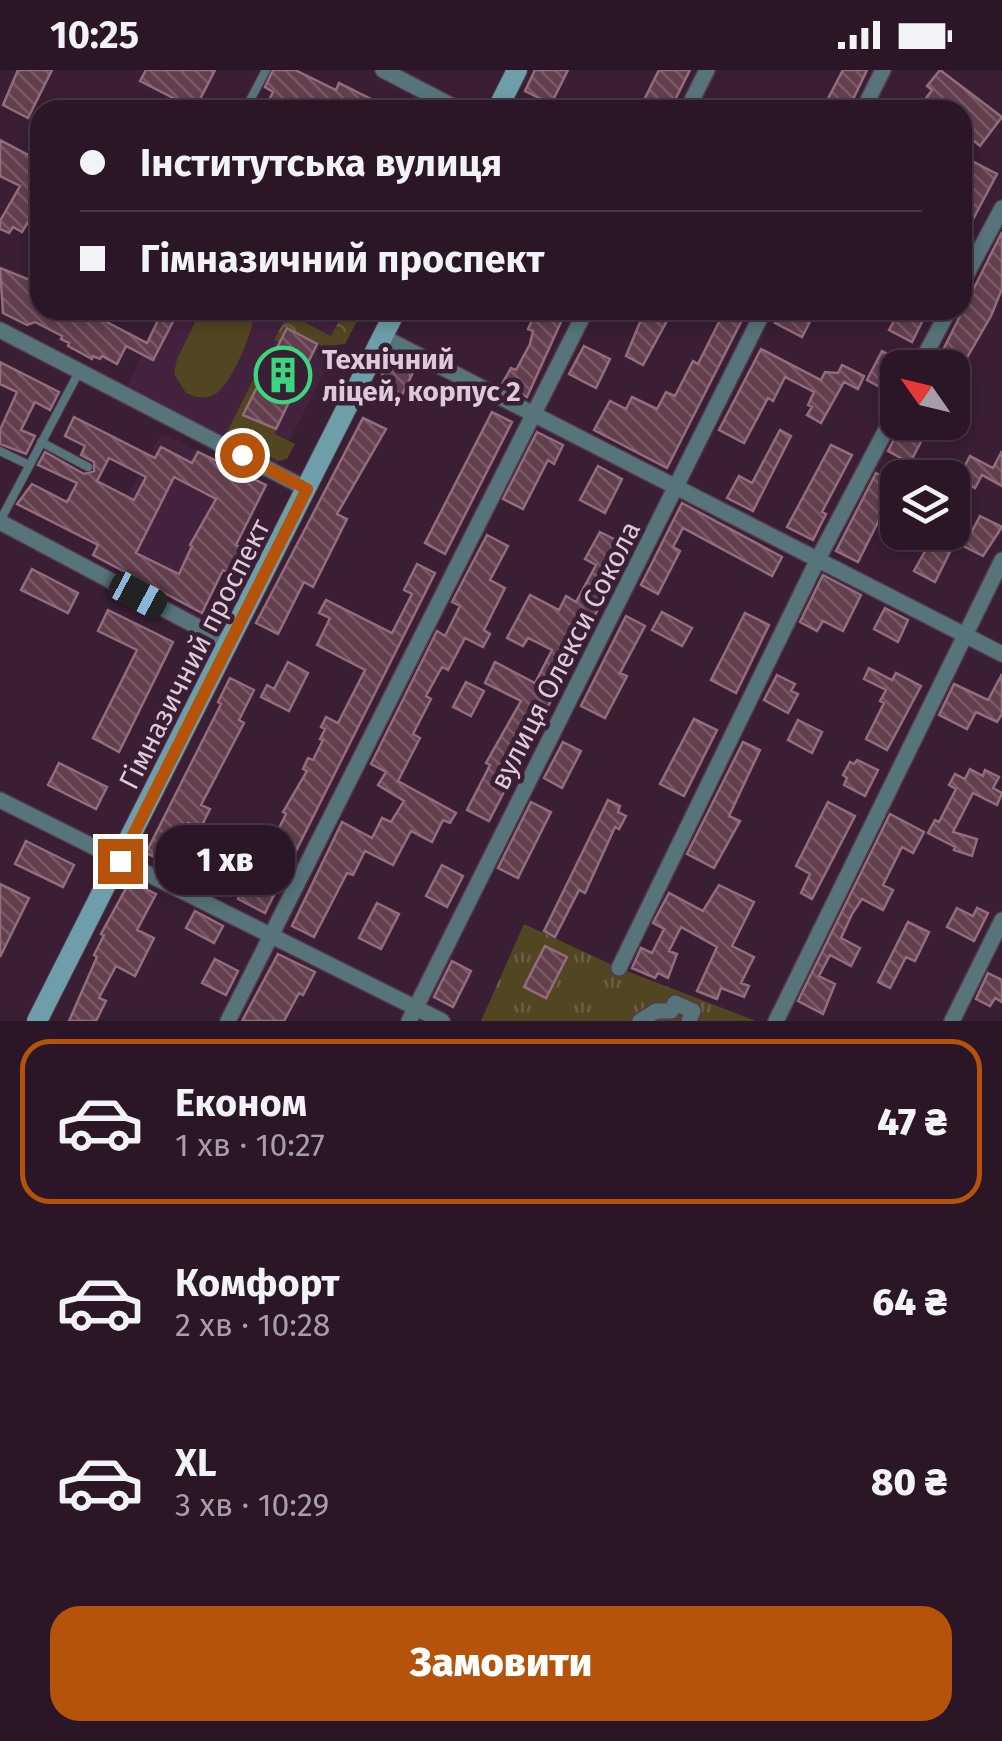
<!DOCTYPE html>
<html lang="uk">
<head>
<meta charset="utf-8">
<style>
  :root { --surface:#2b1627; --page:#372333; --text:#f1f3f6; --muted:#a69fa7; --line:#473544; --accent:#b45309 }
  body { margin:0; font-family:"Fira Sans",sans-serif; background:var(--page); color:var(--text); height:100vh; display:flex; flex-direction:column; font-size:38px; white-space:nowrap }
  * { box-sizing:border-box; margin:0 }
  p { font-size:32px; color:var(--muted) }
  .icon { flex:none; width:55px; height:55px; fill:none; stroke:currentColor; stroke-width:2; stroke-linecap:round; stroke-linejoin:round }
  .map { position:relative; height:951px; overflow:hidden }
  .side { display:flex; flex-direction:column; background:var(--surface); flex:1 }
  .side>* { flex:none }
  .guide { position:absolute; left:30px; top:30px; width:942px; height:220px; border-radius:30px; box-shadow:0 5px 15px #0003,0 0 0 2px var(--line); display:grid; align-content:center; height:220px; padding:0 50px; background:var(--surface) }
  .needle { width:65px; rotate:304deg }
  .fabs { position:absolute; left:880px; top:280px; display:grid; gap:20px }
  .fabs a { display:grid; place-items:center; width:90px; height:90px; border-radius:20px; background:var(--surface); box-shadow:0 5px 15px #0003,0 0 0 2px var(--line); font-size:50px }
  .end { position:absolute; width:45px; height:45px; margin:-22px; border:12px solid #b45309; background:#fff; box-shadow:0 0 0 5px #fff }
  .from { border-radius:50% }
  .bubble { position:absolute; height:70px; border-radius:30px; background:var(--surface); box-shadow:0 5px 15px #0003,0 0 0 2px var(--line); font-size:32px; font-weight:800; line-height:70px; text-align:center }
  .car { position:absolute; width:30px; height:60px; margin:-30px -15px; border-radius:12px; box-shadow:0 0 8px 2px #0007; background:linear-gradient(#222 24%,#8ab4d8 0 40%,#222 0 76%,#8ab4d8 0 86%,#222 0) }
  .guide b { display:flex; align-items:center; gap:35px; height:95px; font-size:38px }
  .guide b+b { border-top:2px solid var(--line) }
  .guide i { width:25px; height:25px; background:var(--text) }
  ul { padding:18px 0 0; list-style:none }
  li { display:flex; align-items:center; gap:30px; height:165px; margin:0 20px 15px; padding:0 30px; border:5px solid transparent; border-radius:30px }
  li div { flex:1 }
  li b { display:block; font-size:38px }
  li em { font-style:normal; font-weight:800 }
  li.on { border-color:var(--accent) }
  li>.icon { width:90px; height:90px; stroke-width:1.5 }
  .cta { display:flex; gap:20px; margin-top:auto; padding:20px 50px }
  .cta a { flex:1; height:115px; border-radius:30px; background:var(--accent); color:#fff; font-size:40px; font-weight:800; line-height:115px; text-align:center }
  .status { display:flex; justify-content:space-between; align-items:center; height:70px; padding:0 50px; background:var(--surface); direction:ltr }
  .status svg { height:28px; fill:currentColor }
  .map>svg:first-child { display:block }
  .built { fill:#43223e }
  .grass { fill:#514621 }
  .forest { fill:url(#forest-crowns) }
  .park { fill:url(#park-tufts) }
  .building { fill:url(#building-back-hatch); stroke:#946c7c; stroke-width:2.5; fill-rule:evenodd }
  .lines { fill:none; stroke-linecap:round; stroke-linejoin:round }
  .lane-casing { stroke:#533a4e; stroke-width:10 }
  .street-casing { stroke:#533a4e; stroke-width:18 }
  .secondary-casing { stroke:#533a4e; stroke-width:22 }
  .lane { stroke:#56747a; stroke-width:8 }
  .street { stroke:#56747a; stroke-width:15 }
  .secondary { stroke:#6d9ea9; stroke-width:20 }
  .route { stroke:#b45309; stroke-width:12 }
  .labels { text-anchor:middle; stroke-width:9; stroke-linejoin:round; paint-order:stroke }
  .poi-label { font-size:28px; font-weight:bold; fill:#ddcbd9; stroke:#391e34; text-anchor:start }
  .street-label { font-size:28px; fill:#ddcbd9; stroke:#391e34 }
</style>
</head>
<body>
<div class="status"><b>10:25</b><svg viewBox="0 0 49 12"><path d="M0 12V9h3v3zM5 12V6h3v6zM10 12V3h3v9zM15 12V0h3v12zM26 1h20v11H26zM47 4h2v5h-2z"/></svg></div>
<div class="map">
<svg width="1002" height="951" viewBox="0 0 1002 951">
  <defs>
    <pattern id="forest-crowns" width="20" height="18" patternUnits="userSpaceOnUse" patternTransform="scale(2.5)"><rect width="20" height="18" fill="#514621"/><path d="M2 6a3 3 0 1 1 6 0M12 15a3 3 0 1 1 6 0" fill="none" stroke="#6a5f41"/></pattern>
    <pattern id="park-tufts" width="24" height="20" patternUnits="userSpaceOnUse" patternTransform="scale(2.5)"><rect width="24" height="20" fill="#514621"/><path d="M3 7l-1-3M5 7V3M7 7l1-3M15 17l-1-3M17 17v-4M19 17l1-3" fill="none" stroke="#6a5f41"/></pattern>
    <pattern id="building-back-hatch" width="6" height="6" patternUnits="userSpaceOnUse" patternTransform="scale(2.5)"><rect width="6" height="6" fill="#633f4e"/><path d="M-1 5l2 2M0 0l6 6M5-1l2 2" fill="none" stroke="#795967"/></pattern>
  </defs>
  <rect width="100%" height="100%" fill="#391e34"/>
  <!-- built -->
  <path class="built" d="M 164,240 L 356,240 L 276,397 L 128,315 Z
    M 162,363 L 232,398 L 226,410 L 260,427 L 236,474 L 242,478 L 229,503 L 223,501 L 202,543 L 126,502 L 134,430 L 127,426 Z"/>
  <!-- grass -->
  <path class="grass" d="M 201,240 L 254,240 C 256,257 232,312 217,323 C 207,330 197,328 186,323 L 174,304 L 177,289 Z
    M 262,292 L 269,295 L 243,345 L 276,359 L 275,364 L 295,374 L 287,389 L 278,391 L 227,362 Z"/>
  <!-- forest -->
  <path class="forest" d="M 345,240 L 363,240 L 345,274 L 322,276 L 287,259 L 280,273 L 274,270 L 288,244 L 331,266 Z"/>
  <!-- park -->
  <path class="park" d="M 524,854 L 619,898 L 756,951 L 481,951 Z"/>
  <!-- building -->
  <path class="building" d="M 18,0 L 52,0 L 28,48 L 3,35 Z
    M 146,0 L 215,0 L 195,39 L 140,11 Z
    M 273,0 L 295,0 L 336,20 L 339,13 L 371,29 L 365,40 L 311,40 L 298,34 L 295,40 L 264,40 L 273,22 L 265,17 Z
    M 535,0 L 568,0 L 551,34 L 525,21 Z
    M 659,0 L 690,0 L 670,40 L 639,40 Z
    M 843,0 L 867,0 L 848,40 L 822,40 Z
    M 940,0 L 1002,47 L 980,76 L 962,61 L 962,40 L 936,40 L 924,31 L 932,20 L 927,16 Z
    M 0,70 L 40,91 L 40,132 L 22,162 L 13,157 L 9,163 L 0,159 L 0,151 L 20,116 L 0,106 Z
    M 974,92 L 997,104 L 962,170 L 962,113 Z
    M 1002,162 L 1002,219 L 991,246 L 961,298 L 934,298 Z
    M 0,198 L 40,214 L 40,240 L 83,240 L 90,244 L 92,240 L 107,248 L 105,251 L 147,273 L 163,240 L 179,240 L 153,290 L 126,276 L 117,294 L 102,286 L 100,289 L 93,286 L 92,289 L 68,276 L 69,273 L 61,269 L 62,266 L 35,252 L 27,255 L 3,243 Z
    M 537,240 L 561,252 L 527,327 L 502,314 L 511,298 L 516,300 L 530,274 L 533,261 L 528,259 Z
    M 645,240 L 668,249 L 643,295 L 626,286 Z
    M 725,240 L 747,240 L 667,398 L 594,360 L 610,331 L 626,339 L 632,327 L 657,339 L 666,322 L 675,326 L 693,291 L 698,294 Z
    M 782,240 L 816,240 L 802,267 L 775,253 Z
    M 900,240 L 928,240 L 912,272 L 889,260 Z
    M 287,258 L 317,274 L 276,359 L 243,345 Z
    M 584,276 L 610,289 L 596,318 L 569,304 Z
    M 761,279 L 821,310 L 825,302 L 838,303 L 842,295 L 864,306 L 858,319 L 844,312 L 821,353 L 807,345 L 812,337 L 808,335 L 814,322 L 785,307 L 773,331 L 768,328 L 744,373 L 719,360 Z
    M 882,281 L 904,292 L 898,298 L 898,305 L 889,322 L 867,310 Z
    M 392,285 L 416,296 L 400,329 L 376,317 Z
    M 0,292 L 59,322 L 50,340 L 35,332 L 21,360 L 35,366 L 26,384 L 0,374 L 0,360 L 17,322 L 0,314 Z
    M 492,342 L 512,352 L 445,484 L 425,473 Z
    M 74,347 L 155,388 L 161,377 L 192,393 L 198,382 L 266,415 L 236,475 L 242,478 L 229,503 L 223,500 L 202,543 L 93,485 L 98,475 L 17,434 L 32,414 L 67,432 L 77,413 L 38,395 L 45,382 L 84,404 L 94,401 L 94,392 L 81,385 L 85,376 L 65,366 ZM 109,388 L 146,407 L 134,430 L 97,411 ZM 174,407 L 216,429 L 190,475 L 192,476 L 179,504 L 136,483 Z
    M 363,348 L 386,359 L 337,444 L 347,449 L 313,517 L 304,512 L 278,564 L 256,553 Z
    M 903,352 L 912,352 L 927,360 L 910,393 L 888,381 Z
    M 780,360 L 791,366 L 753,441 L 727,428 L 739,406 L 752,413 Z
    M 537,362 L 563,375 L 554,394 L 548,390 L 523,439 L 503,429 Z
    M 831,375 L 852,385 L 822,442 L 826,444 L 813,470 L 787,457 Z
    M 1002,381 L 1002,416 L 982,405 L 975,418 L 958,409 L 970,386 L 993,398 Z
    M 598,396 L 622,409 L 605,443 L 580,430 Z
    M 876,403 L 897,414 L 858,492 L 836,481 Z
    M 682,433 L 782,487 L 772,506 L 683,458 L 673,477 L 680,481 L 658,524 L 641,515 Z
    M 980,446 L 1002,457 L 983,486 L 955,472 L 935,512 L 914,501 L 930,472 L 912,462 L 952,462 L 952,456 L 970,465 Z
    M 600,462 L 630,477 L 489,751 L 467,740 L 490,695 L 486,693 L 521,631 L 485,613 L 495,592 L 535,613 L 552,580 L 528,568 L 523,576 L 507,568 L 530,525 L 559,540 L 566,526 L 576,532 L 596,495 L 585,489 Z
    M 487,465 L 508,476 L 490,510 L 505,518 L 484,560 L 490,564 L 483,577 L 465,568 L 448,600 L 442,597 L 426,626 L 431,629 L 413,664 L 420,668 L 398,711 L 456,743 L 450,753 L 443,750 L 432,772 L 411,761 L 393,795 L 365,781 L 353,805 L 347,803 L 314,867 L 292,856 L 342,752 L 372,768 L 382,748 L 391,752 L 404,731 L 378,715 L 386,702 L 371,694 L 437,561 L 445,566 L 460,536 L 452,532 Z
    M 417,494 L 435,503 L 265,843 L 238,829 L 253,796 L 256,798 L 270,768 L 273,770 L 286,744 L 283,742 L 307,701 L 303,699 L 308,688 L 313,690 L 323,670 L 320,669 L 325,659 L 321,657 L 326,647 L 338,653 L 365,600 L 317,575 L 330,548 L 319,543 L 326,530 L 392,563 L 412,524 L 404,520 Z
    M 32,499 L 78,523 L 68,543 L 21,520 Z
    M 823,505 L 861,525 L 843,561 L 823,551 L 817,561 L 800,552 Z
    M 885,538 L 908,550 L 898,572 L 874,559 Z
    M 108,540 L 173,572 L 119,682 L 93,668 L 137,580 L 98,561 Z
    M 662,542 L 692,558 L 682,576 L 652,560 Z
    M 745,543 L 769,555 L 736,623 L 711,610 Z
    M 626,546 L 645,556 L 620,603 L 627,606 L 605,648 L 581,636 Z
    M 288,592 L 308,603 L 289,641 L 261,627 L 267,615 L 274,619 Z
    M 869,598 L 892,610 L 896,603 L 921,616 L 887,680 L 866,669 L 884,633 L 880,631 L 886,620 L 864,609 Z
    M 1002,604 L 1002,644 L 997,652 L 976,642 L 967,659 L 939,645 L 954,614 L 988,630 Z
    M 777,605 L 795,614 L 791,621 L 798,624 L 788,643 L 764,630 Z
    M 230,608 L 254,620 L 239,650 L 244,653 L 201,735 L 210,739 L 200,759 L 188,753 L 176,777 L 186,782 L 178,798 L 146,783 L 221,634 L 218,632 Z
    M 466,612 L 484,621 L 471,646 L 453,637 Z
    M 694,649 L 717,660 L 684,726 L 660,714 Z
    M 798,650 L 822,662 L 812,683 L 788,670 Z
    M 563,672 L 581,681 L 562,718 L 544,708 Z
    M 743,672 L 760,680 L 729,746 L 740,751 L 714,798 L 687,784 Z
    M 857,690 L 878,700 L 865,726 L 844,715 L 847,708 L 843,705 L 850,692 L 854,694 Z
    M 59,693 L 107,717 L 96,739 L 48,715 Z
    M 970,699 L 983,706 L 985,700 L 999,707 L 993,718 L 1002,723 L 997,735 L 973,723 L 953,762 L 977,769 L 972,786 L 954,780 L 955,777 L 928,763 L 935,750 L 939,752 L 956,719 L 949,715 L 955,704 L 965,709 Z
    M 608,730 L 620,736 L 618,742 L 626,746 L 619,759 L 615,757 L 585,823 L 579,820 L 555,867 L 544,861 Z
    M 531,732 L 551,742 L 518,808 L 498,798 Z
    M 828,732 L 855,746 L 812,829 L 801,823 L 810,804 L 796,796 Z
    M 890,744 L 924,762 L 913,783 L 902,777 L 883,815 L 893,820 L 883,840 L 862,829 L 852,844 L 841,868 L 860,878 L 851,896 L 830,885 L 819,906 L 835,914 L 823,944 L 798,931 Z
    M 26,771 L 74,795 L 63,817 L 15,794 Z
    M 442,795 L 463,806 L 447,837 L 426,826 Z
    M 130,811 L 156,824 L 137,860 L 154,868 L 135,906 L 116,896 L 99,928 L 106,931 L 96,951 L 69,951 L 97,887 L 94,885 L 104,865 L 101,864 Z
    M 0,814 L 29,828 L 0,887 Z
    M 719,815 L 754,832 L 732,876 L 754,887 L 741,913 L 749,916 L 744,927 L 721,918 L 717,929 L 697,921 L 717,877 L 681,857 L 669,881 L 677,884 L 668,908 L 658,903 L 655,908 L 632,898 L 641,878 L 652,883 L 664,859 L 653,853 L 669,823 L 703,841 Z
    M 377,833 L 399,844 L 381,879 L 359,868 Z
    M 957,838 L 973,846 L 977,838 L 988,843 L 974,871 L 947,857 Z
    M 195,841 L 223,856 L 214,873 L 186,858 Z
    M 908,852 L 929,862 L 915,891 L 906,887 L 890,918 L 878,912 Z
    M 545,876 L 567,887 L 546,928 L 524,917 Z
    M 278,884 L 315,902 L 303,925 L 299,923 L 284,951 L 242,951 Z
    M 215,889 L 238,901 L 226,925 L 202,913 Z
    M 452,891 L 471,901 L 453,937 L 434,927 Z
    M 988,903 L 1002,910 L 1002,932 L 995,928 L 990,936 L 976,929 Z"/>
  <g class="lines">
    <!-- lane casing -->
    <g class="lane-casing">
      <path id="lane" d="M 245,40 L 266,0
        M 41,372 L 88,397
        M 0,381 L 29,395
        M 0,451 L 80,300"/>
    </g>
    <!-- street casing -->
    <g class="street-casing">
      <path id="street" d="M 383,0 L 460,40
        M 687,40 L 707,0
        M 863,40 L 883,0
        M 962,213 L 1002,138
        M 0,260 L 307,419
        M 383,267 L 1002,584
        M 918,298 L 949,240
        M 0,452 L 230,574
        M 0,730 L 442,951
        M 619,898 L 818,489 L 898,337
        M 228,951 L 586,240
        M 409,951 L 764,240
        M 640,951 L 656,941 L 671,941 L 675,933 L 693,941 L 689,951
        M 776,951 L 1002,490
        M 952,951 L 1002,850"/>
    </g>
    <!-- secondary casing -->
    <g class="secondary-casing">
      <path id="secondary" d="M 497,40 L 517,0
        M 37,951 L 396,240"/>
    </g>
    <!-- lane -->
    <use href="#lane" class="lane"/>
    <!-- street -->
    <use href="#street" class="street"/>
    <!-- secondary -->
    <use href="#secondary" class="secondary"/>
  </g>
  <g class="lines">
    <!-- route -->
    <path class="route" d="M 120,791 L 307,419 L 242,385"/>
  </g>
  <!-- icons -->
  <defs>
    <g id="building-ring" transform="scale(2.875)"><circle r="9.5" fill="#391e34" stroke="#3bd77e" stroke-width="1.5"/><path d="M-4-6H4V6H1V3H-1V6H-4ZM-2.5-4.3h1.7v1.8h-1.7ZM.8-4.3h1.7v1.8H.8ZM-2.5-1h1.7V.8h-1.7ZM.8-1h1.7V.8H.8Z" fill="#3bd77e"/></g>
  </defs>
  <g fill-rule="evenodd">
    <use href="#building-ring" x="283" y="305"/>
  </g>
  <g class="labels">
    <!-- poi labels -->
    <g class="poi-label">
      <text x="322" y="299">Технічний<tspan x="322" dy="32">ліцей, корпус 2</tspan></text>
    </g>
    <!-- street labels -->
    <g class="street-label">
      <text transform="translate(194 584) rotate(-63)" y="10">Гімназичний проспект</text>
      <text transform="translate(565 585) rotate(-63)" y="10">вулиця Олекси Сокола</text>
    </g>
  </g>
</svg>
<div class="fabs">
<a><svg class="needle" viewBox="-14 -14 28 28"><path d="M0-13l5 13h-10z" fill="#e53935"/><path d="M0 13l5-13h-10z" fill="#a69fa7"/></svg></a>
<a><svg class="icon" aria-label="layers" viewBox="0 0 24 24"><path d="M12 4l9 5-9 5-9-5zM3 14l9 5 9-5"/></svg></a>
</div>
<i class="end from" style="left:242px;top:385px"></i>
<i class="end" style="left:120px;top:791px"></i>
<div class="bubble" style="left:155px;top:755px;width:140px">1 хв</div>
<i class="car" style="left:138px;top:525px;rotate:118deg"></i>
<div class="guide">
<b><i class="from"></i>Інститутська вулиця</b>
<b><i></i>Гімназичний проспект</b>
</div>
</div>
<section class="side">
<ul>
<li class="on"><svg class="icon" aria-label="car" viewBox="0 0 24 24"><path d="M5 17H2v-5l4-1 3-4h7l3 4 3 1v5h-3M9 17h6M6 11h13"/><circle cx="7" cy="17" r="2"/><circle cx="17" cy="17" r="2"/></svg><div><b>Економ</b><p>1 хв · 10:27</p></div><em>47 ₴</em></li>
<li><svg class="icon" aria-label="car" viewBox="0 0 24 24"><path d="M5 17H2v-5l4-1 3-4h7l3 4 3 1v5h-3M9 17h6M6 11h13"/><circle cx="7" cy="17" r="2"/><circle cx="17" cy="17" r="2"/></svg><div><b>Комфорт</b><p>2 хв · 10:28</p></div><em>64 ₴</em></li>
<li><svg class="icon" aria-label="car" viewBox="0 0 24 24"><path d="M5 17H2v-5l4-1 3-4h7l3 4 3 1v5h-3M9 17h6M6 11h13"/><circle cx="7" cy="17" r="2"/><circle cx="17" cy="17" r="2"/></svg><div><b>XL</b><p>3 хв · 10:29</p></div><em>80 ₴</em></li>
</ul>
<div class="cta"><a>Замовити</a></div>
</section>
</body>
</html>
